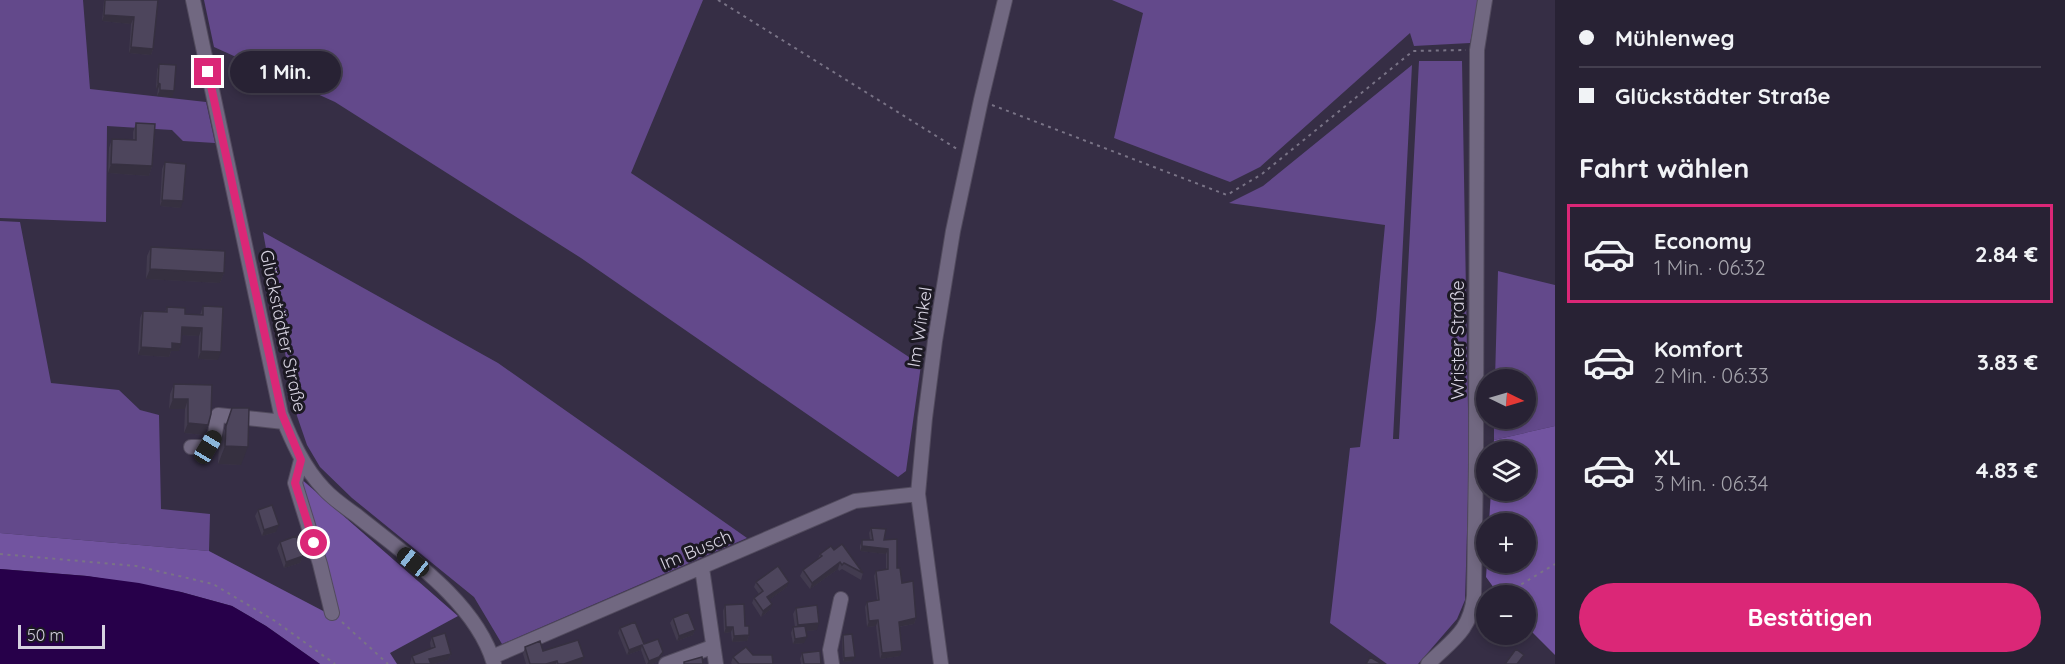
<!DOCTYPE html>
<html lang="de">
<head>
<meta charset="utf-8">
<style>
  :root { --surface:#282234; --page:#302a3c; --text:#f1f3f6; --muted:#a5a4ac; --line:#443f4f; --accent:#db2777 }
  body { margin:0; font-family:Quicksand,sans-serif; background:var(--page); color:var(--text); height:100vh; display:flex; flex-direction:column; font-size:22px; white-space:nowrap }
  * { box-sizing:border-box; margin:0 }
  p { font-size:20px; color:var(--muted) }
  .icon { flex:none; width:33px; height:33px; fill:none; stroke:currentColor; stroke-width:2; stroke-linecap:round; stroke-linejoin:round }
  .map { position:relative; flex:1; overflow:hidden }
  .drawer { display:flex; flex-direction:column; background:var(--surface); width:510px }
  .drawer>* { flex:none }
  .banner { display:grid; align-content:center; height:132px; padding:0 24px; background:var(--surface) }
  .needle { width:39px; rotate:95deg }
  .controls { position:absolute; left:1476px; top:369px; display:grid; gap:12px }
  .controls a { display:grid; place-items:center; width:60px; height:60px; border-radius:50%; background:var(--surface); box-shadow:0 3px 9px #0003,0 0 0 2px var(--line); font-size:30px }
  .scale { position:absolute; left:18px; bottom:15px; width:87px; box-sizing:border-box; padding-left:6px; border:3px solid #d6d2e0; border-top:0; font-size:16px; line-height:21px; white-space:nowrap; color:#d6d2e0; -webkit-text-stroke:4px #1c1923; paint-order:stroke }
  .end { position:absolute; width:27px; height:27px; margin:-14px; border:8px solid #db2777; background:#fff; box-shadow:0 0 0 3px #fff }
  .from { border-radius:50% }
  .bubble { position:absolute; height:42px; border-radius:21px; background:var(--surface); box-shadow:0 3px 9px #0003,0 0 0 2px var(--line); font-size:20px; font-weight:700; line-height:42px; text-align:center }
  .car { position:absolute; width:18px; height:36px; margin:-18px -9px; border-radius:8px; box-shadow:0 0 4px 2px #0007; background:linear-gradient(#222 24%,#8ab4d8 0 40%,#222 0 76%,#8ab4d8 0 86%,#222 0) }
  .banner b { display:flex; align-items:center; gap:21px; height:57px; font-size:22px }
  .banner b+b { border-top:2px solid var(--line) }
  .banner i { width:15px; height:15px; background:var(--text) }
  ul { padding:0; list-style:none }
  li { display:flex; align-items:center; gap:18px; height:99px; margin:0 12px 9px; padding:0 12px; border:3px solid transparent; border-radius:0px }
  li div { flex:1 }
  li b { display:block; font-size:22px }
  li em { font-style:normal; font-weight:700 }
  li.active { border-color:var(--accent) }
  li>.icon { width:54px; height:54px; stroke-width:1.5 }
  h2 { padding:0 24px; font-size:27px; line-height:72px }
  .action { display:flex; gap:12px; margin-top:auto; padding:12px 24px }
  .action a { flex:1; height:69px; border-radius:36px; background:var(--accent); color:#fff; font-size:24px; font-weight:700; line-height:69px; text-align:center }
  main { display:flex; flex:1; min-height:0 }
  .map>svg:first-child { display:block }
  .green { fill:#63498b }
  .forest { fill:#7254a0 }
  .water { fill:#27004a }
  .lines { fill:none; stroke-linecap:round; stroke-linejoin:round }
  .minor-casing { stroke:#524b5e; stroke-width:16 }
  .path { stroke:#797386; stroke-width:2; stroke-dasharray:3 4.5; stroke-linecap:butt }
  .minor { stroke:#716881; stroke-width:14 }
  .wall { fill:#423b4f }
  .shaded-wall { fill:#363040 }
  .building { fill:#4d455c; stroke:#363040; stroke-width:1.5 }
  .route { stroke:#db2777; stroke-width:8 }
  .labels { text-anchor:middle; stroke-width:6; stroke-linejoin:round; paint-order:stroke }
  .street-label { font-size:18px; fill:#d6d2e0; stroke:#1c1923 }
</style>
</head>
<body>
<main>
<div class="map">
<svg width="1555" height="664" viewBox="0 0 1555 664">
  <rect width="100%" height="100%" fill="#362e45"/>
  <!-- green -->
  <path class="green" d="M 0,0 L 83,0 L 90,89 L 206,102 L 215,143 L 183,141 L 172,130 L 107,126 L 106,222 L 0,218 Z
    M 204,0 L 703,0 L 631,173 L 921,365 L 906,471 L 898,477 L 581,258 L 335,102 L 214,47 Z
    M 1112,0 L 1479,0 L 1470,43 L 1414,46 L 1410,33 L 1260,167 L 1230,182 L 1114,138 L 1143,13 Z
    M 1419,61 L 1462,61 L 1469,466 L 1465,600 L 1457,619 L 1418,664 L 1387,664 L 1330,623 L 1350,448 L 1360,447 L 1376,319 L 1385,225 L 1229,203 L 1263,186 L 1412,65 L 1393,439 L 1399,439 Z
    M 0,221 L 20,222 L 51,383 L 119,390 L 140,410 L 159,415 L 161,509 L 210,514 L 209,551 L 0,533 Z
    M 263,232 L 498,363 L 747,538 L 502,644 L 474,597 L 352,498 L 320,467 L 307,445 L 296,413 Z
    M 1498,271 L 1555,285 L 1555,426 L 1494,440 L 1494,419 L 1526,418 L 1526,380 L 1495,379 Z"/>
  <!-- forest -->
  <path class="forest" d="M 1555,426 L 1555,655 L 1526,626 L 1526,596 L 1499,595 L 1486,577 L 1487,563 L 1526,562 L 1526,524 L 1489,523 L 1491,491 L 1526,490 L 1526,452 L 1493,451 L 1494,440 Z
    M 299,477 L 458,616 L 390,653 L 397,664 L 320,664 L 266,626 L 232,606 L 181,592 L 87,576 L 0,569 L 0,533 L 209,551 L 327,613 Z"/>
  <!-- water -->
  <path class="water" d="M 0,569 L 87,576 L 139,583 L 181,592 L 232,606 L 266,626 L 320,664 L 0,664 Z"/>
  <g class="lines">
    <!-- minor casing -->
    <g class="minor-casing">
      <path id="minor" d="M 193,0 L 281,414 C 292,441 303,467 324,489 C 333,499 345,507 356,515 C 404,554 476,601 494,664
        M 191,447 L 208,447 L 215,434 L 218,415 L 284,422
        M 301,460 L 295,483 L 320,564 L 332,613
        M 702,568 L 716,664
        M 492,657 L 855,501 L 918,494
        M 666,664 L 712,647
        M 832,664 L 830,650 L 841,599
        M 941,664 L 918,494 L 925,418 L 935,341 L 953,231 L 981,100 L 1005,0
        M 1428,664 C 1452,640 1470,632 1474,596 L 1476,465 L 1477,50 L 1485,0"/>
    </g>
    <!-- path -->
    <path class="path" d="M 718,0 L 957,149
      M 992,105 L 1227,195 L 1262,174 L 1413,51 L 1466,50
      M 0,554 L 136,566 L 213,584 L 275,621 L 335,664
      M 1502,596 L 1555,564
      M 342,622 L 388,664"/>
    <!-- minor -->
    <use href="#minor" class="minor"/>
  </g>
  <!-- wall -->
  <path class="wall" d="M 104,0 L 158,0 L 153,49 L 151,55 L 129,53 L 131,24 L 102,21 Z
    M 159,64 L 172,97 L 157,96 L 158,89 L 156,89 L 157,70 Z
    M 136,123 L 152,166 L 149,176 L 108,173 L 109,148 L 112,139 L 133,140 L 133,132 Z
    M 165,162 L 181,208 L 160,206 L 162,169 Z
    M 151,247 L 224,273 L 220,283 L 146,279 L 147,256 Z
    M 203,306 L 218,360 L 198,359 L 199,336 L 182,335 L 179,351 L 171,351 L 169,357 L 138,355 L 140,318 L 143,311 L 165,312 L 167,307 L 185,314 L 200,315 Z
    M 174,384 L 208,425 L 204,435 L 184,433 L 185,409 L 169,409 L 170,394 Z
    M 232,408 L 241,465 L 218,464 L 219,445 Z
    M 258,510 L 276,532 L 262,536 L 255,516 Z
    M 871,528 L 884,540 L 897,568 L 902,583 L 916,618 L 914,624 L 899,627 L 900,656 L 880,659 L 876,626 L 867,627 L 865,607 L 867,602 L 877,600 L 874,576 L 876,571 L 886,569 L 886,554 L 860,551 L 860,546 L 862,540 L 870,540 L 869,533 Z
    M 280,542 L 303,556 L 300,563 L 284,568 L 277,548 Z
    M 834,550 L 863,573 L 861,580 L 842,569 L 839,571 L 838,569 L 810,589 L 800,576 L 803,570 L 818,559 L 820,554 Z
    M 756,582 L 787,587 L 769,600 L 770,610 L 761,617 L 752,603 L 754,598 L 759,594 L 754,587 Z
    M 725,605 L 745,626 L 749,635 L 747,641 L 732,642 L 731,632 L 724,633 L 723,611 Z
    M 796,608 L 817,630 L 806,631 L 804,643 L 793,644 L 791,633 L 793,627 L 795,627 L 793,614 Z
    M 673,618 L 695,630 L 693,635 L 677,641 L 670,623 Z
    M 620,628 L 644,644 L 663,652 L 661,657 L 657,662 L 652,664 L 646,664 L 641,650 L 627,655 L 618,633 Z
    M 843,635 L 853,661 L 843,662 L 842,639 Z
    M 432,637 L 451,654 L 448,660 L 434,664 L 410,664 L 410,663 L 412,656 L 431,649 L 430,643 Z
    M 525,647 L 543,651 L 582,664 L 526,664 L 523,654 Z
    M 802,653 L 821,664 L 801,664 L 800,659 Z
    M 753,655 L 773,664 L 732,664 L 731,663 L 733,657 Z"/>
  <!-- shaded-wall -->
  <path class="shaded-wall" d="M 104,15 L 134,17 L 131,24 L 102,21 Z
    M 131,47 L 153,49 L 151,55 L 129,53 Z
    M 158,83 L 160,84 L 158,89 L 156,89 Z
    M 160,90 L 174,91 L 172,97 L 157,96 Z
    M 111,164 L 152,166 L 149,176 L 108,173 Z
    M 162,200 L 183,201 L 181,208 L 160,206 Z
    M 150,269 L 224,273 L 220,283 L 146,279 Z
    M 182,327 L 202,328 L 199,336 L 180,335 Z
    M 172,343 L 181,344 L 179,351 L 171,351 L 169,357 L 138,355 L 141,347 Z
    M 201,351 L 221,352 L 218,360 L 198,359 Z
    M 173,399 L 188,399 L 185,409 L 169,409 Z
    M 188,423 L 208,425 L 204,435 L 184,433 Z
    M 225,446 L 248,447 L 241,465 L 218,464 Z
    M 279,525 L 276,532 L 262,536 L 264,530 Z
    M 862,546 L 888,549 L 886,554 L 860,551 Z
    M 303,556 L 300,563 L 284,568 L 286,562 Z
    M 840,562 L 838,569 L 810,589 L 812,583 Z
    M 789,582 L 787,587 L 765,603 L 767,597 Z
    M 772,604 L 770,610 L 761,617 L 763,611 Z
    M 916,618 L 914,624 L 897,627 L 899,622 Z
    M 878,620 L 876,626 L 867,627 L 869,621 Z
    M 819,623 L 817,630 L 796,632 L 798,625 Z
    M 726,627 L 733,627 L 731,632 L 724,633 Z
    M 695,630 L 693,635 L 677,641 L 679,636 Z
    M 749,635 L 747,641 L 732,642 L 734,636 Z
    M 807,637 L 804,643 L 793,644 L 795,639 Z
    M 642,645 L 641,650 L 627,655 L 629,650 Z
    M 902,651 L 900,656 L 880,659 L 882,653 Z
    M 663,652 L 661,657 L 657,662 L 652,664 L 647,664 L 649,661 Z
    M 451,654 L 448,660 L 434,664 L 428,664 L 429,659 Z
    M 584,657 L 581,664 L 564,664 Z
    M 855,657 L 853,661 L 843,662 L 844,658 Z
    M 557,661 L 556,664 L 546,664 Z"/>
  <!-- building -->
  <path class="building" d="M 105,0 L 158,0 L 153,49 L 131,47 L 134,17 L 104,15 Z
    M 159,64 L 176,65 L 174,91 L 160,90 L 160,84 L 158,83 Z
    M 136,123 L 155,124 L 152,166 L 111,164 L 112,139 L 136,140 Z
    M 165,162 L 186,164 L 183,201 L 162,200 Z
    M 151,247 L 225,251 L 224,273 L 150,269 Z
    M 203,306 L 223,307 L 221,352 L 201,351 L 202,328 L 182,327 L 181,344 L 172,343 L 172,349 L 141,347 L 143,311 L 167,312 L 167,307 L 185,308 L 185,314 L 203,315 Z
    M 174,384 L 212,385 L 211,414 L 208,425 L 188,423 L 188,399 L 173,399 Z
    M 232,408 L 249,408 L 248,447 L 225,446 L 226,426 Z
    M 272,505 L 279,525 L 264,530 L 258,510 Z
    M 871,528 L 886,529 L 884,540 L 897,539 L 897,568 L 900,568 L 902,583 L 913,581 L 916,618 L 899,622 L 902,651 L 882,653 L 878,620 L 869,621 L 867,602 L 879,600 L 876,571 L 888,569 L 888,549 L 862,546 L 862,540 L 873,540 Z
    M 296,536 L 303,556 L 286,562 L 280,542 Z
    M 842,544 L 863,573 L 844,563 L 842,565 L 840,562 L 812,583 L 803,570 L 822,556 L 820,554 L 831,546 L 834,550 Z
    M 778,566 L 789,582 L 767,597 L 772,604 L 763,611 L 754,598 L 763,591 L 756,582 Z
    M 744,604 L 745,626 L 749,626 L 749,635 L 734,636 L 733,627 L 726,627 L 725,605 Z
    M 817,605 L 819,623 L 798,625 L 796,608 Z
    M 688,612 L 695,630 L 679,636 L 673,618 Z
    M 635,622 L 644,644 L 658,639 L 663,652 L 659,657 L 649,661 L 642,645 L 629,650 L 620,628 Z
    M 805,626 L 807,637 L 795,639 L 793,627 Z
    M 445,633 L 451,654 L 429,659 L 431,664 L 415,664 L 412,656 L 435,647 L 432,637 Z
    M 852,634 L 855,657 L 844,658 L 843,635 Z
    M 578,640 L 584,657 L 564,664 L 558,664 L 557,661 L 546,664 L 530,664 L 525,647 L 540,641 L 543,651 Z
    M 746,647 L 753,655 L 772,655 L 773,664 L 739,664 L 733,657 Z
    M 1516,649 L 1524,655 L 1517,664 L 1505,664 Z
    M 820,651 L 821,664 L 804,664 L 802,653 Z
    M 702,657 L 703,664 L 684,664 L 684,662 Z
    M 1370,657 L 1382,664 L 1366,664 Z"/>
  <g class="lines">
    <!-- route -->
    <path class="route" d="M 208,72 L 282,414 L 301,460 L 295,483 L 314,543"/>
  </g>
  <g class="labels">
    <!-- street labels -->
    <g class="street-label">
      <text transform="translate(920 327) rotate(-81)" y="6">Im Winkel</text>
      <text transform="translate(283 331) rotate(78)" y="6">Glückstädter Straße</text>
      <text transform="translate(1458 340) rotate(-90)" y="6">Wrister Straße</text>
      <text transform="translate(696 550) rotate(-23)" y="6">Im Busch</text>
    </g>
  </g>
</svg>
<div class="controls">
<a><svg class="needle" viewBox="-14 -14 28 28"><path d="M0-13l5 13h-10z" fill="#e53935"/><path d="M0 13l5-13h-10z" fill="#a5a4ac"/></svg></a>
<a><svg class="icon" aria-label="layers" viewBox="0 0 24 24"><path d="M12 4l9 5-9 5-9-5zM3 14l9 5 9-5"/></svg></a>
<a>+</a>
<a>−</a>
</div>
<div class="scale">50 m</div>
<i class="end from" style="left:314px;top:543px"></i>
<i class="end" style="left:208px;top:72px"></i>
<div class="bubble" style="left:230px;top:51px;width:111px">1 Min.</div>
<i class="car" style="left:208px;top:447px;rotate:31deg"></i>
<i class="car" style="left:413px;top:562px;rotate:309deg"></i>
</div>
<section class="drawer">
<div class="banner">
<b><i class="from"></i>Mühlenweg</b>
<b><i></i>Glückstädter Straße</b>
</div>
<h2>Fahrt wählen</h2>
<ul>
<li class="active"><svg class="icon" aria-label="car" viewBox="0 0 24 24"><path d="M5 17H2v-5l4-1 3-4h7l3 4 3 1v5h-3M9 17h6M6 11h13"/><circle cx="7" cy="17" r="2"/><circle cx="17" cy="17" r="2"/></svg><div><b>Economy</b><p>1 Min. · 06:32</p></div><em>2.84 €</em></li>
<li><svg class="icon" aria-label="car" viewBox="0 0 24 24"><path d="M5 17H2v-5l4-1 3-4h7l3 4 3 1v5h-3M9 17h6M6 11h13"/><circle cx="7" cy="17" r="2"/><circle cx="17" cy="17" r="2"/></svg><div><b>Komfort</b><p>2 Min. · 06:33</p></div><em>3.83 €</em></li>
<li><svg class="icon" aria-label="car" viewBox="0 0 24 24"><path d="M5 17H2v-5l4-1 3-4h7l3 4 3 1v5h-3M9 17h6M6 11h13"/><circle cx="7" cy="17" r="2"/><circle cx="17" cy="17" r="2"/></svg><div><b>XL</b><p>3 Min. · 06:34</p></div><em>4.83 €</em></li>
</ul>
<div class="action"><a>Bestätigen</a></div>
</section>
</main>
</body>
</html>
